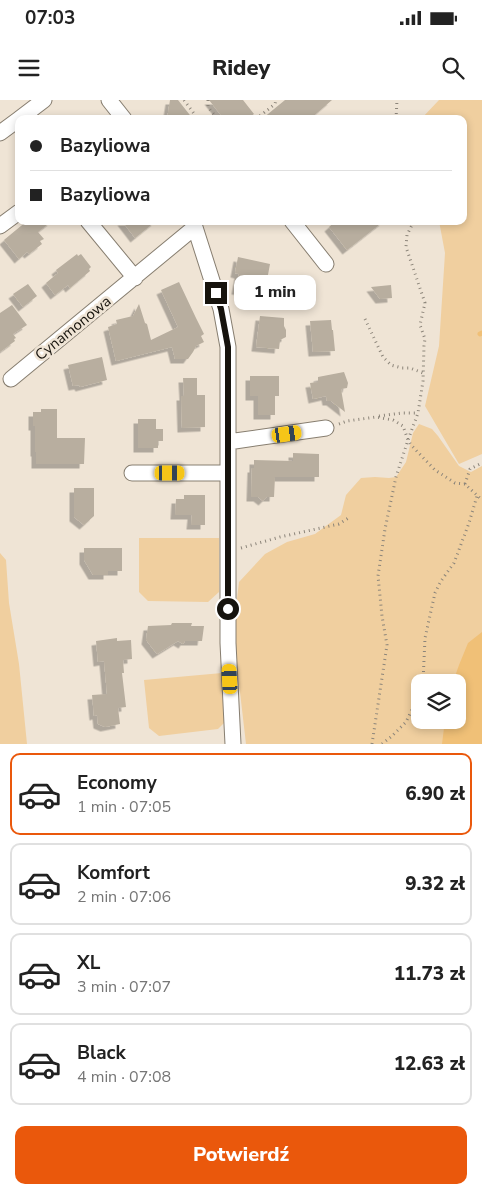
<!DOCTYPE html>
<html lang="pl">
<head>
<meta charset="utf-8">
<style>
  :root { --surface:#fff; --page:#f6f6f6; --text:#222; --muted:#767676; --line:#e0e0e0; --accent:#ea580c }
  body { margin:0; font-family:"Nunito Sans",sans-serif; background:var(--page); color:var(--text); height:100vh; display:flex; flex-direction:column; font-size:19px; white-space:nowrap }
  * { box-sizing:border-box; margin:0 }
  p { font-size:16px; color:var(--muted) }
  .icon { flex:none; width:28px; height:28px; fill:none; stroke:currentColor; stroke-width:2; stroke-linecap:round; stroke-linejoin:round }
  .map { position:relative; height:644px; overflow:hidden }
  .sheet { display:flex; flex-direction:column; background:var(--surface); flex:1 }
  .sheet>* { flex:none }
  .banner { position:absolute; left:15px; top:15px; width:452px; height:110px; border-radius:10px; box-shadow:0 2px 8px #0003; display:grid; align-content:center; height:110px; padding:0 15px; background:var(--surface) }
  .buttons { position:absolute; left:411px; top:574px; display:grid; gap:10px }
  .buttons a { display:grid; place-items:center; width:55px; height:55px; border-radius:10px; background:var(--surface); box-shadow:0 2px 8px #0003; font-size:25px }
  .end { position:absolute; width:22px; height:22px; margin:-11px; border:6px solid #16130d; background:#fff; box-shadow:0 0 0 2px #fff }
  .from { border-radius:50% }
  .bubble { position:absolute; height:35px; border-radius:10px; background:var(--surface); box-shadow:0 2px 8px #0003; font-size:16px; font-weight:800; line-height:35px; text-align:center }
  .car { position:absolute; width:15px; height:30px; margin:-15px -8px; border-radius:6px; box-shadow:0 0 4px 1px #0007; background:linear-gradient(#f5c518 24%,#345 0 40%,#f5c518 0 76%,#345 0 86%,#f5c518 0) }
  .banner b { display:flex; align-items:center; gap:18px; height:48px; font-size:19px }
  .banner b+b { border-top:1px solid var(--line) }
  .banner i { width:12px; height:12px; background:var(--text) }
  ul { padding:9px 0 0; list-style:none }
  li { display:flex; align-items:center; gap:15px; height:82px; margin:0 10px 8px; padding:0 5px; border:2px solid var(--line); border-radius:10px }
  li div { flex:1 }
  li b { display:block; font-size:19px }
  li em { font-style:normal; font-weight:800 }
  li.active { border-color:var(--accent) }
  li>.icon { width:45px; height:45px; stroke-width:1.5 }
  .cta { display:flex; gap:10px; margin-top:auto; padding:10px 15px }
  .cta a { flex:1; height:58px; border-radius:10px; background:var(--accent); color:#fff; font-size:20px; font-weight:800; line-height:58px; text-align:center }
  .status { display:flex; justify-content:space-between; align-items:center; height:35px; padding:0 25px; background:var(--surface); direction:ltr }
  .status svg { height:14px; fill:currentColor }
  header { display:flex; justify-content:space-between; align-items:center; height:65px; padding:0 15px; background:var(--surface); font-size:22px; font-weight:800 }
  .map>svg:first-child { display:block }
  .green { fill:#f0cf9f; fill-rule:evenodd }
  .water { fill:#f0c077 }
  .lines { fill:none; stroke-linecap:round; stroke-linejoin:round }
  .stream { stroke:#f0c077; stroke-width:5 }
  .building { fill:#b8ae9f; filter:url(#shadow) }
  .minor-casing { stroke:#877e70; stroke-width:17 }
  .path { stroke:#8c857a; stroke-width:3; stroke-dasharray:1 4; stroke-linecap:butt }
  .minor { stroke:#fff; stroke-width:15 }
  .route { stroke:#16130d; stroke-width:6 }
  .labels { text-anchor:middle; stroke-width:5; stroke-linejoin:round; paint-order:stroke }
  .street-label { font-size:15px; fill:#16130d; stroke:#efe4d5 }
</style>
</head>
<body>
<div class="status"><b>07:03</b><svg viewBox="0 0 49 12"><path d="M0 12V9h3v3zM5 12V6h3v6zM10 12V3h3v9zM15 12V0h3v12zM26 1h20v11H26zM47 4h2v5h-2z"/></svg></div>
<header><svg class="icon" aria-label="menu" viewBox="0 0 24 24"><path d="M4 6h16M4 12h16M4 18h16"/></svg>Ridey<svg class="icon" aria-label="search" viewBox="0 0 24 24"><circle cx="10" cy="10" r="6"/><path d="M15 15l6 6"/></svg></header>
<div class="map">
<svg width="482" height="644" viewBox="0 0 482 644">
  <defs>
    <filter id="shadow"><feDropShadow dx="-4.5" dy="4.5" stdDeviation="0" flood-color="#0004"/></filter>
  </defs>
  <rect width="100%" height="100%" fill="#efe4d5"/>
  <!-- green -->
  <path class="green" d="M 439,0 L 482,0 L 482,354 L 459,364 L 425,306 L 439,246 L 445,153 L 439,121 L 464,121 L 464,19 L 421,19 Z
    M 419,324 L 432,329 L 438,336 L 459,366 L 471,372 L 482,366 L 482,644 L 246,644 L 233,532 L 239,482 L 265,454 L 287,442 L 315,434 L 341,415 L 346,395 L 361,378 L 375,377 L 389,378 L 396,377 L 406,362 L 413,333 ZM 420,582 L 458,582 L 458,620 L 420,620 Z
    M 139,438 L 219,438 L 219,492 L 208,502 L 148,501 L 139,492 Z
    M 0,453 L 6,460 L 9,503 L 19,564 L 27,644 L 0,644 Z
    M 222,573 L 226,621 L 218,629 L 159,636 L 149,628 L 144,580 Z"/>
  <!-- water -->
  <path class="water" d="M 482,532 L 482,644 L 442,644 L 445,620 L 458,620 L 458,582 L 453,582 L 459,565 L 468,543 Z"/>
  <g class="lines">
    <!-- stream -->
    <path class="stream" d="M 480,234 L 482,233"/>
  </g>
  <!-- building -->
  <path class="building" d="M 170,0 L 178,0 L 193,19 L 167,19 Z
    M 209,0 L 243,0 L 254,14 L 247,19 L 224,19 Z
    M 285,0 L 332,0 L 310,19 L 262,19 Z
    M 27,121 L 52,121 L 38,132 L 44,139 L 40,141 L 42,144 L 29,154 L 27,152 L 19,159 L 4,140 Z
    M 122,121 L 156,121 L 135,138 Z
    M 336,121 L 384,121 L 347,150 L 329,127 Z
    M 77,154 L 78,156 L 81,154 L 91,167 L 89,169 L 90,171 L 70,188 L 68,185 L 55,195 L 46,183 L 58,173 L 56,170 Z
    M 238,157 L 270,164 L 265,191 L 256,197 L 243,194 L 242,191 L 236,190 L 239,174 L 235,173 Z
    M 179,182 L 196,218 L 204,234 L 201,236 L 204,242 L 196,246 L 193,252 L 188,259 L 175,259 L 172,247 L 116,261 L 108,227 L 117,224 L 116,220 L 133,216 L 139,204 L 145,223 L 147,224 L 151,240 L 178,227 L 161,190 Z
    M 28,184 L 37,196 L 23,207 L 13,194 Z
    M 391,185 L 392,198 L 380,199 L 371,187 Z
    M 12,205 L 27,225 L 13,234 L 16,238 L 14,239 L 15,241 L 0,252 L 0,213 Z
    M 260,216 L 284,218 L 284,226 L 286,230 L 286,237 L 280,240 L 279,249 L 256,247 Z
    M 331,220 L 332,230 L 333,230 L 335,251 L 313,252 L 310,221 Z
    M 102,257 L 107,280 L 80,287 L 79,285 L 73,286 L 68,265 Z
    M 344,272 L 348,283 L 347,288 L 341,289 L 345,312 L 331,301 L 327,301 L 326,296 L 313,299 L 310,283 L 318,282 L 318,277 Z
    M 250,276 L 279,276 L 279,296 L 275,296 L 275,315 L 258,315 L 258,296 L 250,296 Z
    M 183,278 L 197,278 L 197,295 L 205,295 L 205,327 L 182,328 L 181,296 L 184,296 Z
    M 41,309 L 57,309 L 57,338 L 85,338 L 84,364 L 36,364 L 36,352 L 35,352 L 35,326 L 33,326 L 33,312 L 41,312 Z
    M 138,319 L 156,319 L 156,329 L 163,329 L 163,341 L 158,341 L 158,348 L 138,348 Z
    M 293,353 L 319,354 L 319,377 L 275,377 L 274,397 L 267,397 L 263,401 L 258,397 L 251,397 L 252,368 L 254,368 L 254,360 L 293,361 Z
    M 74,388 L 94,388 L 94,416 L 84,425 L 74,417 Z
    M 184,395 L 205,395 L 205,425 L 191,425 L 192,415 L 175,415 L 176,399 L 184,399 Z
    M 84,448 L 122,448 L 122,471 L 108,471 L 108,475 L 93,475 L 84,460 Z
    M 172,523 L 192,523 L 191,526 L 204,526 L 202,541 L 185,541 L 183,544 L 178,541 L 157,554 L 146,540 L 148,526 L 171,525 Z
    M 117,538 L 117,541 L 131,540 L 132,559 L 123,560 L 124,573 L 122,573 L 126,607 L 118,608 L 120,624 L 105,627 L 98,624 L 97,615 L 94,616 L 92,595 L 107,594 L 104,561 L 98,562 L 96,541 Z"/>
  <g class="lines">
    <!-- minor casing -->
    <g class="minor-casing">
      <path id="minor" d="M 109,0 L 124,19
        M 19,19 L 44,0
        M 0,33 L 19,19
        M 88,121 L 135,178
        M 193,121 L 221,209 L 228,247 L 228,543 L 233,644
        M 292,121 L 326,164
        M 0,126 L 19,112
        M 11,279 L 195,127
        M 228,342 L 326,328
        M 132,373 L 228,373"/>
    </g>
    <!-- path -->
    <path class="path" d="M 184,0 L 198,19
      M 208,0 L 208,7 L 216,17 L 218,16 L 220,19
      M 256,19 L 275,4 L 276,0
      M 396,19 L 397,0
      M 365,219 L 383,257 L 391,265 L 402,268 L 410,268 L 423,273
      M 379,316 L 402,313 L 418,313
      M 339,324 L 347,321 L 376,317 L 393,320 L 403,326 L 408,340 L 411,345 L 435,370 L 455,383 L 465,384 L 482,400
      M 465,384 L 470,369 L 482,363
      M 241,448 L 280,437 L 339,424 L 350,417
      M 423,582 L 425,538 L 435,493 L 441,481 L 454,463 L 469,423 L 477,396
      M 372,644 L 387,545 L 382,516 L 378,476 L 385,429 L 396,377 L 408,340 L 418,313 L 423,281 L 424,246 L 425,239 L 420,225 L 425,203 L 406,147 L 407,135 L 414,121
      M 382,644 L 392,636 L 406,622 L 420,593"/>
    <!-- minor -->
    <use href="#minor" class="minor"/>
  </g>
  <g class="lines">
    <!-- route -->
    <path class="route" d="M 216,193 L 221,209 L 228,247 L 228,509"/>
  </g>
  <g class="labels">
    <!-- street labels -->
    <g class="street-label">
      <text transform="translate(73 228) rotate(-39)" y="5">Cynamonowa</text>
    </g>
  </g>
</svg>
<div class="buttons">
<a><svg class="icon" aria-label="layers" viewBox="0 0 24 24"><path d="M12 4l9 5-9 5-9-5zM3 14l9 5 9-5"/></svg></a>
</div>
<i class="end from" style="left:228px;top:509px"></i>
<i class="end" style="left:216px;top:193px"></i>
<div class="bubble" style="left:234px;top:175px;width:82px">1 min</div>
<i class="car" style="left:287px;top:334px;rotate:82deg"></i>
<i class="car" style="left:170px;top:373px;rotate:90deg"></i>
<i class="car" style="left:230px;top:579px;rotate:357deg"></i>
<div class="banner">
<b><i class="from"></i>Bazyliowa</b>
<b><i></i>Bazyliowa</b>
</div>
</div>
<section class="sheet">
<ul>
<li class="active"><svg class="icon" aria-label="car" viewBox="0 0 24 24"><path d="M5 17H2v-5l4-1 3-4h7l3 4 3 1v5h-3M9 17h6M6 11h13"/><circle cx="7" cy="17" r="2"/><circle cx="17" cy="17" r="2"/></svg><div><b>Economy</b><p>1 min · 07:05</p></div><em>6.90 zł</em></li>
<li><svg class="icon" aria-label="car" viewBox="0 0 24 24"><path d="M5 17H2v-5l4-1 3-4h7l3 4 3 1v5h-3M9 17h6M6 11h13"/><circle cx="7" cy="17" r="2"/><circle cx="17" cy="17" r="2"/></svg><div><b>Komfort</b><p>2 min · 07:06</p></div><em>9.32 zł</em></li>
<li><svg class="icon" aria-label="car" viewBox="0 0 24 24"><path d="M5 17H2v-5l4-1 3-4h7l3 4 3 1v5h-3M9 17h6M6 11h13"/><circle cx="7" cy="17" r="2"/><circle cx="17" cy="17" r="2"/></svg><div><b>XL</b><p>3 min · 07:07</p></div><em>11.73 zł</em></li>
<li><svg class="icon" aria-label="car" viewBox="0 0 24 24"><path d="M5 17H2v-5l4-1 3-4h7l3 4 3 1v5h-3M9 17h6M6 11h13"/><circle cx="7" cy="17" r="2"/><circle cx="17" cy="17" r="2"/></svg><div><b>Black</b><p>4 min · 07:08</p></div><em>12.63 zł</em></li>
</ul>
<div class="cta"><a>Potwierdź</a></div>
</section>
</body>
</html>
